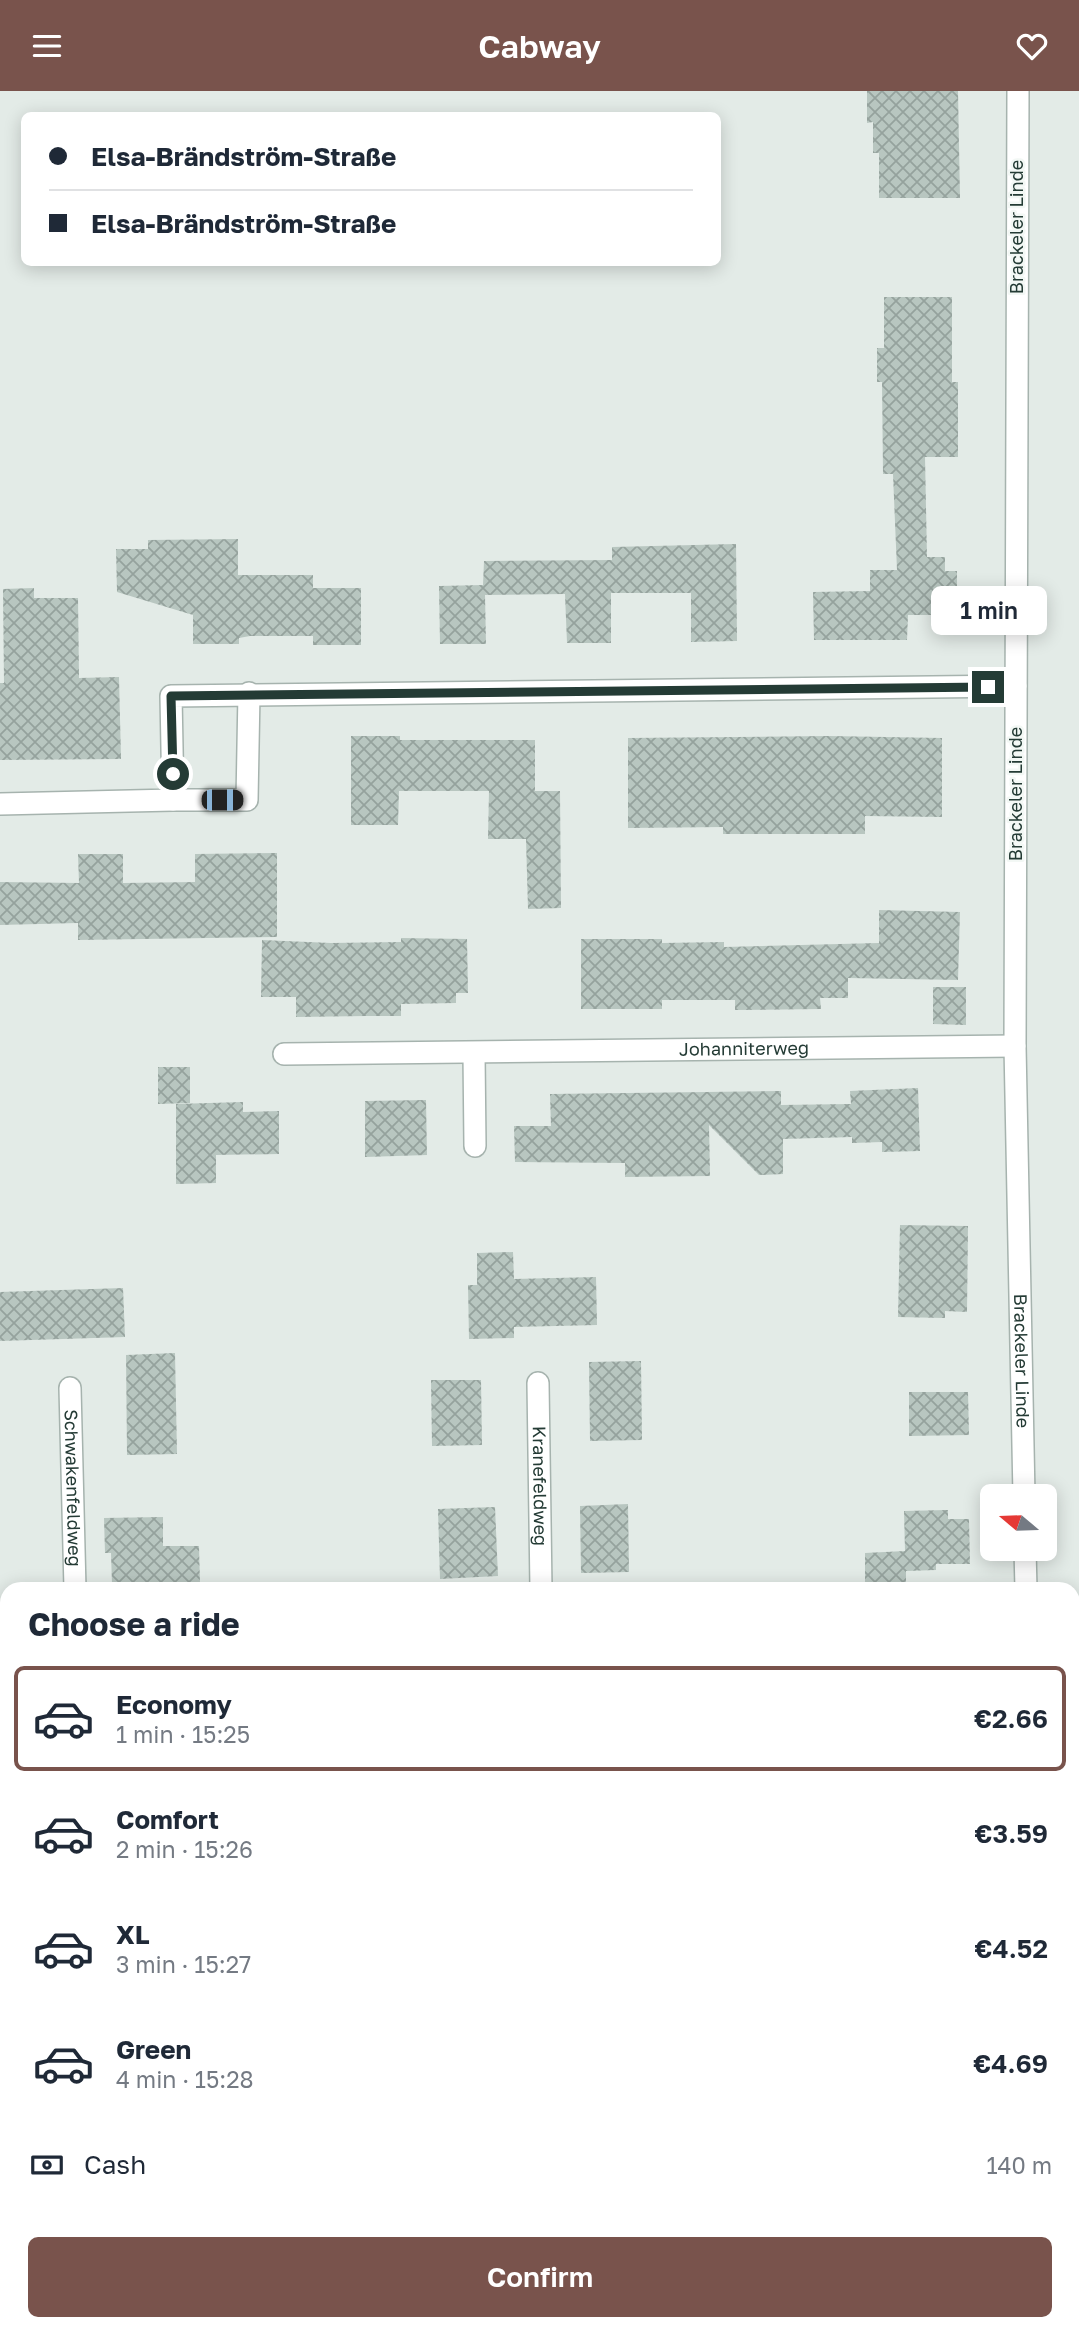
<!DOCTYPE html>
<html lang="en">
<head>
<meta charset="utf-8">
<style>
  :root { --surface:#fff; --page:#f2f2f3; --text:#1f2937; --muted:#747a83; --line:#e0e1e3; --accent:#79534c }
  body { margin:0; font-family:"Golos Text",sans-serif; background:var(--page); color:var(--text); height:100vh; display:flex; flex-direction:column; font-size:26px; white-space:nowrap }
  * { box-sizing:border-box; margin:0 }
  p { font-size:23px; color:var(--muted) }
  .icon { flex:none; width:38px; height:38px; fill:none; stroke:currentColor; stroke-width:2; stroke-linecap:round; stroke-linejoin:round }
  .map { position:relative; flex:1; overflow:hidden }
  .drawer { position:absolute; left:0px; top:1491px; width:1080px; height:749px; display:flex; flex-direction:column; background:var(--surface); border-radius:21px 21px 0 0; box-shadow:0 4px 18px #0003 }
  .drawer>* { flex:none }
  .banner { position:absolute; left:21px; top:21px; width:700px; height:154px; border-radius:10px; box-shadow:0 4px 18px #0003; display:grid; align-content:center; height:154px; padding:0 28px; background:var(--surface) }
  .needle { width:46px; rotate:289deg }
  .fabs { position:absolute; left:980px; top:1393px; display:grid; gap:14px }
  .fabs a { display:grid; place-items:center; width:77px; height:77px; border-radius:10px; background:var(--surface); box-shadow:0 4px 18px #0003; font-size:35px }
  .end { position:absolute; width:32px; height:32px; margin:-16px; border:9px solid #243b35; background:#fff; box-shadow:0 0 0 4px #fff }
  .from { border-radius:50% }
  .bubble { position:absolute; height:49px; border-radius:10px; background:var(--surface); box-shadow:0 4px 18px #0003; font-size:23px; font-weight:600; line-height:49px; text-align:center }
  .car { position:absolute; width:21px; height:42px; margin:-21px -10px; border-radius:9px; box-shadow:0 0 5px 2px #0007; background:linear-gradient(#222 24%,#8ab4d8 0 40%,#222 0 76%,#8ab4d8 0 86%,#222 0) }
  .banner b { display:flex; align-items:center; gap:24px; height:66px; font-size:26px }
  .banner b+b { border-top:2px solid var(--line) }
  .banner i { width:18px; height:18px; background:var(--text) }
  ul { padding:0; list-style:none }
  li { display:flex; align-items:center; gap:21px; height:105px; margin:0 14px 10px; padding:0 14px; border:4px solid transparent; border-radius:10px }
  li div { flex:1 }
  li b { display:block; font-size:26px }
  li em { font-style:normal; font-weight:600 }
  li.on { border-color:var(--accent) }
  li>.icon { width:63px; height:63px; stroke-width:1.5 }
  h2 { padding:0 28px; font-size:32px; line-height:84px }
  .pay { display:flex; align-items:center; gap:18px; height:77px; padding:0 28px; font-size:26px }
  .pay p { margin-inline-start:auto }
  .action { display:flex; gap:14px; margin-top:auto; padding:14px 28px }
  .action a { flex:1; height:80px; border-radius:10px; background:var(--accent); color:#fff; font-size:28px; font-weight:600; line-height:80px; text-align:center }
  header { display:flex; justify-content:space-between; align-items:center; height:91px; padding:0 28px; background:var(--accent); color:#fff; font-size:32px; font-weight:600 }
  .map>svg:first-child { display:block }
  .forest { fill:url(#forest-firs) }
  .building { fill:url(#building-cross-hatch) }
  .lines { fill:none; stroke-linecap:round; stroke-linejoin:round }
  .minor-casing { stroke:#a6b3ae; stroke-width:24 }
  .major-casing { stroke:#c2c8c6; stroke-width:24 }
  .highway-casing { stroke:#c2c8c6; stroke-width:24 }
  .minor { stroke:#fff; stroke-width:21 }
  .major { stroke:#6b9d90; stroke-width:21 }
  .highway { stroke:#32645a; stroke-width:21 }
  .route { stroke:#243b35; stroke-width:9 }
  .labels { text-anchor:middle; stroke-width:5; stroke-linejoin:round; paint-order:stroke }
  .street-label { font-size:18px; fill:#243b35; stroke:#f3f8f5 }
</style>
</head>
<body>
<header><svg class="icon" aria-label="menu" viewBox="0 0 24 24"><path d="M4 6h16M4 12h16M4 18h16"/></svg>Cabway<svg class="icon" aria-label="heart" viewBox="0 0 24 24"><path d="M12 20l-8-8c-3-5 5-10 8-4 3-6 11-1 8 4z"/></svg></header>
<div class="map">
<svg width="1079" height="2240" viewBox="0 0 1079 2240">
  <defs>
    <pattern id="forest-firs" width="22" height="20" patternUnits="userSpaceOnUse" patternTransform="scale(1.75)"><rect width="22" height="20" fill="#bddac5"/><path d="M5 1l3.5 6h-7zM16 11l3.5 6h-7z" fill="#a2bcaa"/></pattern>
    <pattern id="building-cross-hatch" width="8" height="8" patternUnits="userSpaceOnUse" patternTransform="scale(1.75)"><rect width="8" height="8" fill="#b8c6c0"/><path d="M0 0l8 8M0 8l8-8" fill="none" stroke="#95a29d"/></pattern>
  </defs>
  <rect width="100%" height="100%" fill="#e3ebe7"/>
  <!-- forest -->
  <path class="forest" d="M 1073,1826 L 1079,1826 L 1079,1932 L 1073,1932 Z
    M 0,2043 L 7,2046 L 7,2233 L 225,2233 L 225,2240 L 0,2240 Z
    M 1073,2044 L 1079,2044 L 1079,2120 L 1073,2131 Z
    M 468,2233 L 1013,2233 L 1009,2240 L 468,2240 Z"/>
  <!-- building -->
  <path class="building" d="M 867,0 L 958,0 L 960,107 L 879,107 L 879,62 L 873,62 L 873,31 L 867,32 Z
    M 884,206 L 952,206 L 952,291 L 958,291 L 958,366 L 925,366 L 927,466 L 945,466 L 945,480 L 957,480 L 957,524 L 908,524 L 907,549 L 814,549 L 813,501 L 870,500 L 870,479 L 897,479 L 893,383 L 883,383 L 882,291 L 877,291 L 877,257 L 884,257 Z
    M 238,448 L 238,484 L 313,484 L 313,497 L 361,497 L 361,554 L 313,554 L 313,545 L 250,545 L 239,547 L 239,553 L 193,553 L 193,524 L 117,501 L 116,458 L 148,458 L 148,449 Z
    M 736,453 L 737,550 L 691,551 L 691,502 L 611,502 L 611,552 L 567,552 L 565,503 L 485,504 L 486,553 L 440,553 L 439,495 L 483,494 L 484,470 L 612,469 L 612,456 Z
    M 34,497 L 34,507 L 78,507 L 79,587 L 119,586 L 121,668 L 0,669 L 0,592 L 4,592 L 3,498 Z
    M 351,645 L 400,645 L 400,649 L 535,649 L 535,700 L 560,700 L 561,817 L 528,818 L 526,748 L 488,748 L 489,700 L 399,700 L 398,734 L 351,734 Z
    M 829,645 L 942,647 L 942,726 L 865,725 L 865,743 L 723,743 L 723,736 L 628,737 L 628,647 Z
    M 277,762 L 277,846 L 78,849 L 78,832 L 0,834 L 0,791 L 79,792 L 78,763 L 123,763 L 123,792 L 195,791 L 195,763 Z
    M 879,819 L 960,821 L 958,889 L 848,887 L 848,907 L 820,907 L 821,918 L 735,919 L 735,909 L 662,909 L 662,918 L 581,918 L 581,848 L 662,848 L 662,852 L 724,851 L 724,856 L 879,852 Z
    M 401,847 L 467,848 L 468,902 L 456,902 L 456,912 L 401,913 L 401,925 L 366,925 L 296,926 L 296,906 L 261,906 L 262,849 L 331,852 L 401,851 Z
    M 933,896 L 966,896 L 966,934 L 933,933 Z
    M 158,976 L 190,976 L 190,1012 L 158,1013 Z
    M 918,997 L 920,1060 L 882,1061 L 882,1051 L 852,1052 L 852,1046 L 783,1048 L 783,1083 L 759,1084 L 709,1034 L 710,1085 L 625,1086 L 625,1072 L 515,1071 L 514,1035 L 551,1035 L 550,1003 L 781,1000 L 781,1014 L 851,1013 L 850,1000 Z
    M 426,1009 L 427,1064 L 365,1066 L 365,1010 Z
    M 243,1011 L 243,1021 L 279,1020 L 279,1063 L 216,1064 L 216,1092 L 176,1093 L 176,1013 Z
    M 900,1134 L 968,1135 L 967,1221 L 945,1220 L 945,1227 L 898,1226 Z
    M 513,1161 L 514,1188 L 596,1186 L 597,1234 L 514,1236 L 514,1247 L 469,1248 L 468,1194 L 477,1194 L 477,1162 Z
    M 123,1197 L 125,1246 L 0,1250 L 0,1201 Z
    M 175,1262 L 177,1363 L 127,1364 L 126,1264 Z
    M 641,1270 L 642,1349 L 590,1350 L 589,1271 Z
    M 431,1289 L 481,1289 L 482,1354 L 432,1355 Z
    M 909,1301 L 968,1301 L 969,1344 L 909,1345 Z
    M 628,1413 L 629,1481 L 581,1482 L 580,1415 Z
    M 495,1416 L 498,1485 L 440,1488 L 438,1418 Z
    M 948,1419 L 948,1428 L 969,1428 L 970,1473 L 936,1473 L 936,1479 L 906,1480 L 906,1498 L 865,1498 L 865,1462 L 905,1460 L 904,1420 Z
    M 163,1426 L 163,1455 L 199,1455 L 200,1492 L 112,1493 L 111,1462 L 105,1462 L 104,1427 Z"/>
  <g class="lines">
    <!-- minor casing -->
    <g class="minor-casing">
      <g id="minor">
        <path id="s1" d="M 1018,0 L 1015,955 L 1024,1405"/>
        <path d="M 173,709 L 247,709 L 249,602"/>
        <path d="M 0,713 L 173,709 L 171,605 L 1016,595"/>
        <path id="s2" d="M 284,963 L 1015,955"/>
        <path d="M 474,963 L 475,1055"/>
        <path id="s3" d="M 538,1292 L 541,1498"/>
        <path id="s4" d="M 70,1297 L 75,1498"/>
        <path d="M 1025,1458 L 1026,1498"/>
        <path d="M 1073,1800 L 1079,1800"/>
        <path d="M 0,1803 L 7,1803"/>
      </g>
    </g>
    <!-- major casing -->
    <g class="major-casing">
      <path id="major" d="M 1073,1984 L 1079,1984"/>
    </g>
    <!-- highway casing -->
    <g class="highway-casing">
      <path id="highway" d="M 0,1927 L 7,1930
        M 337,2233 L 337,2240
        M 382,2240 L 383,2233"/>
    </g>
    <!-- minor -->
    <use href="#minor" class="minor"/>
    <!-- major -->
    <use href="#major" class="major"/>
    <!-- highway -->
    <use href="#highway" class="highway"/>
  </g>
  <g class="lines">
    <!-- route -->
    <path class="route" d="M 173,683 L 171,605 L 988,596"/>
  </g>
  <g class="labels">
    <!-- street labels -->
    <g class="street-label">
      <text transform="translate(1017 136) rotate(-90)" y="6">Brackeler Linde</text>
      <text transform="translate(1016 703) rotate(-90)" y="6">Brackeler Linde</text>
      <text dy="6" stroke="none"><textPath href="#s2" startOffset="460">Johanniterweg</textPath></text>
      <text dy="6" stroke="none"><textPath href="#s1" startOffset="1270">Brackeler Linde</textPath></text>
      <text dy="6" stroke="none"><textPath href="#s3" startOffset="103">Kranefeldweg</textPath></text>
      <text dy="6" stroke="none"><textPath href="#s4" startOffset="100">Schwakenfeldweg</textPath></text>
    </g>
  </g>
</svg>
<div class="fabs">
<a><svg class="needle" viewBox="-14 -14 28 28"><path d="M0-13l5 13h-10z" fill="#e53935"/><path d="M0 13l5-13h-10z" fill="#747a83"/></svg></a>
</div>
<i class="end from" style="left:173px;top:683px"></i>
<i class="end" style="left:988px;top:596px"></i>
<div class="bubble" style="left:931px;top:495px;width:116px">1 min</div>
<i class="car" style="left:222px;top:709px;rotate:90deg"></i>
<div class="banner">
<b><i class="from"></i>Elsa-Brändström-Straße</b>
<b><i></i>Elsa-Brändström-Straße</b>
</div>
<section class="drawer">
<h2>Choose a ride</h2>
<ul>
<li class="on"><svg class="icon" aria-label="car" viewBox="0 0 24 24"><path d="M5 17H2v-5l4-1 3-4h7l3 4 3 1v5h-3M9 17h6M6 11h13"/><circle cx="7" cy="17" r="2"/><circle cx="17" cy="17" r="2"/></svg><div><b>Economy</b><p>1 min · 15:25</p></div><em>€2.66</em></li>
<li><svg class="icon" aria-label="car" viewBox="0 0 24 24"><path d="M5 17H2v-5l4-1 3-4h7l3 4 3 1v5h-3M9 17h6M6 11h13"/><circle cx="7" cy="17" r="2"/><circle cx="17" cy="17" r="2"/></svg><div><b>Comfort</b><p>2 min · 15:26</p></div><em>€3.59</em></li>
<li><svg class="icon" aria-label="car" viewBox="0 0 24 24"><path d="M5 17H2v-5l4-1 3-4h7l3 4 3 1v5h-3M9 17h6M6 11h13"/><circle cx="7" cy="17" r="2"/><circle cx="17" cy="17" r="2"/></svg><div><b>XL</b><p>3 min · 15:27</p></div><em>€4.52</em></li>
<li><svg class="icon" aria-label="car" viewBox="0 0 24 24"><path d="M5 17H2v-5l4-1 3-4h7l3 4 3 1v5h-3M9 17h6M6 11h13"/><circle cx="7" cy="17" r="2"/><circle cx="17" cy="17" r="2"/></svg><div><b>Green</b><p>4 min · 15:28</p></div><em>€4.69</em></li>
</ul>
<div class="pay"><svg class="icon" aria-label="cash" viewBox="0 0 24 24"><path d="M3 7h18v10H3z"/><circle cx="12" cy="12" r="2"/></svg>Cash<p>140 m</p></div>
<div class="action"><a>Confirm</a></div>
</section>
</div>
</body>
</html>
